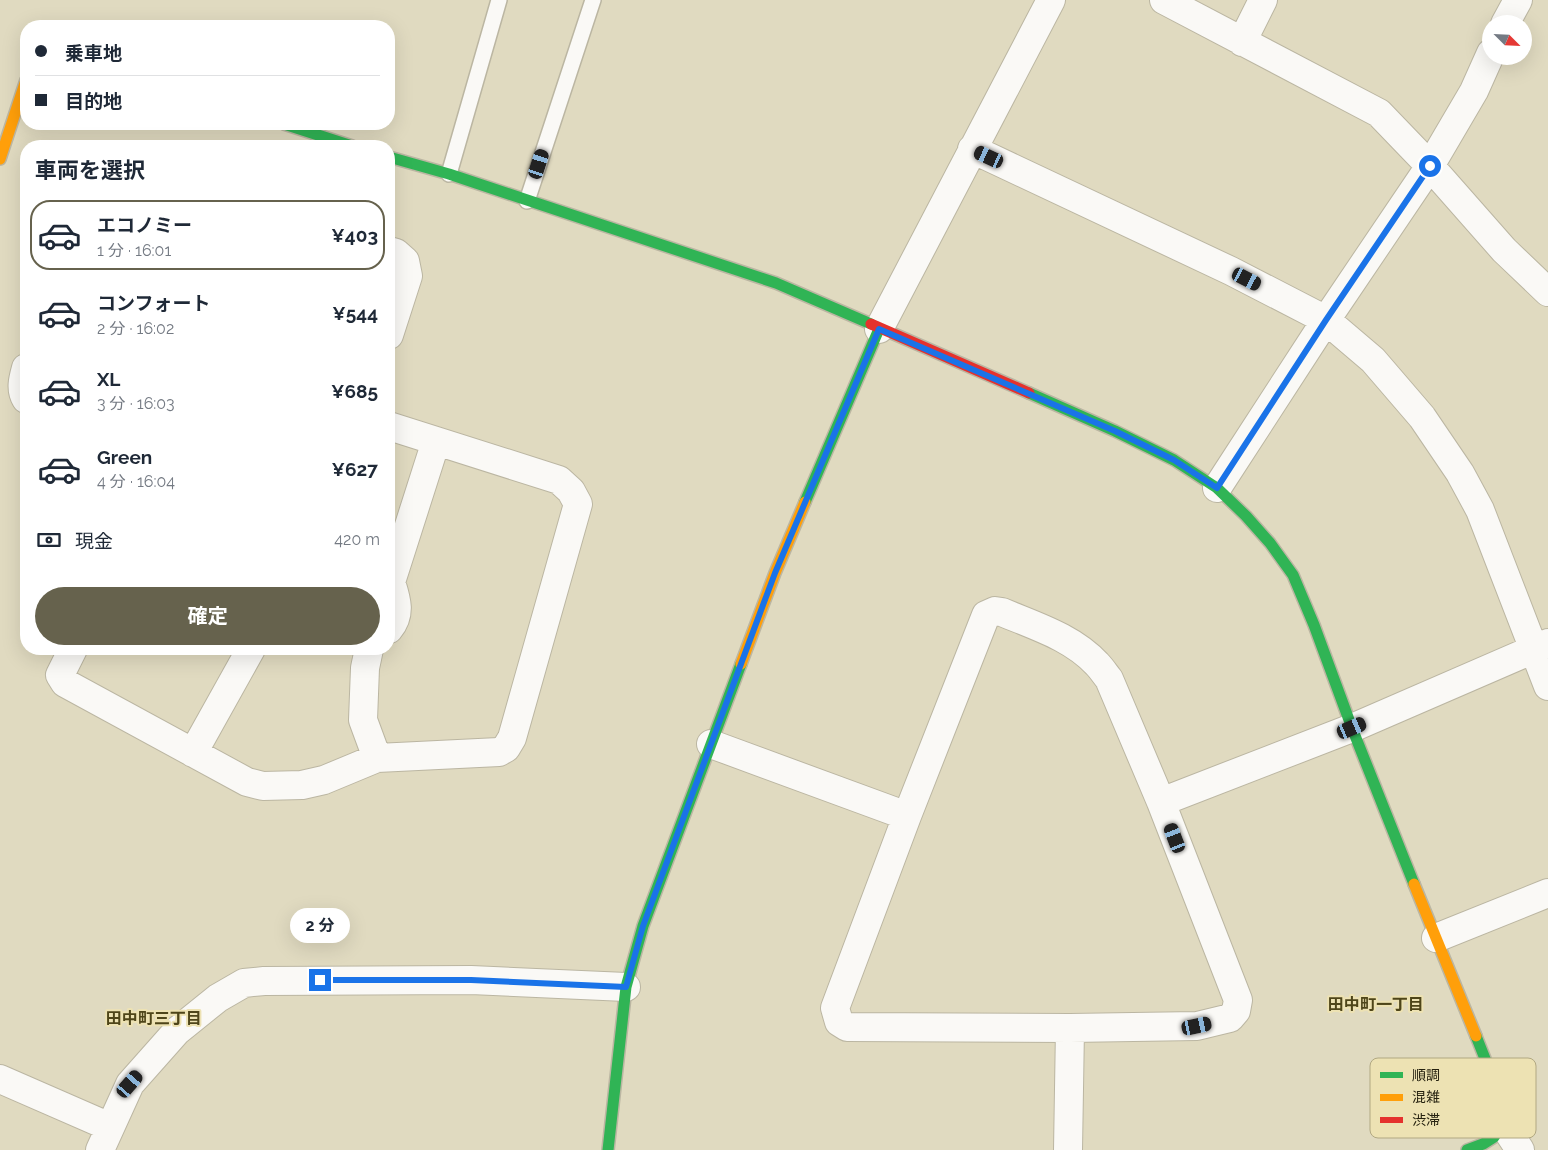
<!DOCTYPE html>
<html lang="ja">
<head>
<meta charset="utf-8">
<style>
  :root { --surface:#fff; --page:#f6f6f7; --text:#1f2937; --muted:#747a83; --line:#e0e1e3; --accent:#66624d }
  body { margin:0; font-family:Raleway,"Noto Sans JP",sans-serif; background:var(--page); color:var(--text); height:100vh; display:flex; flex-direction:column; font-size:19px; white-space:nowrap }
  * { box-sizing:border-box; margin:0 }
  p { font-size:16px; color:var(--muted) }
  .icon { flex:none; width:28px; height:28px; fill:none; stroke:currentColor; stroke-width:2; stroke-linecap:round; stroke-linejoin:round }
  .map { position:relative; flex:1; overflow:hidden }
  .details { position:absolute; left:20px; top:140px; width:375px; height:515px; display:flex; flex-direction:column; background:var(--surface); border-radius:20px; box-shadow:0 5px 20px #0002 }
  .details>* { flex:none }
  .hud { position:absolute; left:20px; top:20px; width:375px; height:110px; border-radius:20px; box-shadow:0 5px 20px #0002; display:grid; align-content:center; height:110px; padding:0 15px; background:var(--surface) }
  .needle { width:32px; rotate:114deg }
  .tools { position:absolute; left:1482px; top:15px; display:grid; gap:10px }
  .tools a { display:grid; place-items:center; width:50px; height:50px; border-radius:50%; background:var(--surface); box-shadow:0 5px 20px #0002; font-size:25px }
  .end { position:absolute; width:22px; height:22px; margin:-11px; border:6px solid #1a73e8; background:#fff; box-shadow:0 0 0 2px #fff }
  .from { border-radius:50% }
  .bubble { position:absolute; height:35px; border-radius:18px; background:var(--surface); box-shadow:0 5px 20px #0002; font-size:16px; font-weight:700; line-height:35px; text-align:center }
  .car { position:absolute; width:15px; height:30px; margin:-15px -8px; border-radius:6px; box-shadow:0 0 4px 1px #0007; background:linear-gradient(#222 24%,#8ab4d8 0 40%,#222 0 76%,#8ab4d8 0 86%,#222 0) }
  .hud b { display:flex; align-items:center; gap:18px; height:48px; font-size:19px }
  .hud b+b { border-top:1px solid var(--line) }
  .hud i { width:12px; height:12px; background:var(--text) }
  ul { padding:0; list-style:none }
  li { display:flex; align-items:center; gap:15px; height:70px; margin:0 10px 8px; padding:0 5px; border:2px solid transparent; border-radius:20px }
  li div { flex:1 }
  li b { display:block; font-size:19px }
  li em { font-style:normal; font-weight:700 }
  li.active { border-color:var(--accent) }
  li>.icon { width:45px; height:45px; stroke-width:1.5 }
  h2 { padding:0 15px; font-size:22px; line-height:60px }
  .pay { display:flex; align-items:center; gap:12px; height:55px; padding:0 15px; font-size:19px }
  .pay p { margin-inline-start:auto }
  .button { display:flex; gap:10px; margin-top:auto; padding:10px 15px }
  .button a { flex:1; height:58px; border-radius:30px; background:var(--accent); color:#fff; font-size:20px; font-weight:700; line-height:58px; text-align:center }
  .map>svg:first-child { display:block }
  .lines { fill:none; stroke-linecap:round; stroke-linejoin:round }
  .lane-casing { stroke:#bbb6a2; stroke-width:18 }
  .street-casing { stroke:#bbb6a2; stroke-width:30 }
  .fast-casing { stroke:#bbb6a2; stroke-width:14 }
  .slow-casing { stroke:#bbb6a2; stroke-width:14 }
  .jam-casing { stroke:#bbb6a2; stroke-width:14 }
  .lane { stroke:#faf9f6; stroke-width:15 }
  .street { stroke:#faf9f6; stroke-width:28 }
  .fast { stroke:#30b455; stroke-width:11 }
  .slow { stroke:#ff9f0a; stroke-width:11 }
  .jam { stroke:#e5322d; stroke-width:11 }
  .route { stroke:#1a73e8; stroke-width:6 }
  .labels { text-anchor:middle; stroke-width:4; stroke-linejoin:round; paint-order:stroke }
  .neighbourhood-label { font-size:16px; font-weight:bold; fill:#4e4519; stroke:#ede2b3 }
  .key { fill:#ede2b3; stroke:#b1a882; stroke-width:1 }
  .key-label { font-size:14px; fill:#25210f }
</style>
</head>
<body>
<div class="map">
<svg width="1548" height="1150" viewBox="0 0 1548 1150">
  <rect width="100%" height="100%" fill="#e0dac0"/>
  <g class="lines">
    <!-- lane casing -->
    <g class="lane-casing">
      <path id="lane" d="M 449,174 L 499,0
        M 527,201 L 593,0"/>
    </g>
    <!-- street casing -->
    <g class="street-casing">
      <path id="street" d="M 1164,0 L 1379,113 L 1430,166 L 1504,250 L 1548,292
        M 1505,24 L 1518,0
        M 1242,42 L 1263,0
        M 972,149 L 1231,271 L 1326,320 L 1373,360 L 1422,417 L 1460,473 L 1480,510 L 1548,686
        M 389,251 L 396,253 L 405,261 L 408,276 L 389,335
        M 879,329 L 1051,0
        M 26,368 C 23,379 20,389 26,399
        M 1217,488 L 1326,320 L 1430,166 L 1474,91 L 1491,53
        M 389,584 L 391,582 L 436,441
        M 995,611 L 1002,612 C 1035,626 1072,637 1097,664 C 1101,668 1105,674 1109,679 L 1161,802 L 1238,1000 L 1236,1011 L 1230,1018 L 1197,1026 L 1070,1028 L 847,1027 L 839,1022 L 835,1008 L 907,816 L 986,615 Z
        M 389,629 C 402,614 396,598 391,582
        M 73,649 L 60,675 L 65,683 L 247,782 L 263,786 L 302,785 L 324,780 L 377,758 L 499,752 L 506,748 L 512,738 L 578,504 L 571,491 L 559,480 L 389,426
        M 369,649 L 365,668 L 363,720 L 377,758
        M 711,744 L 907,816
        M 193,753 L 251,649
        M 1161,802 L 1352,728 L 1548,643
        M 1436,938 L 1548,893
        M 0,1079 L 110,1127
        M 1503,1124 L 1520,1150
        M 100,1150 L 130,1084 L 177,1031 L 218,998 L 244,983 L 264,981 L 471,980 L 626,987
        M 1068,1150 L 1070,1028"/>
    </g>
    <!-- fast casing -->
    <g class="fast-casing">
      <path id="fast" d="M 284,124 L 352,146
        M 389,157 L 449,174 L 776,283 L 871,324
        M 1029,393 L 1115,431 L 1174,460 L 1217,488 L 1246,516 L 1270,543 L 1293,575 L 1314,625 L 1352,728 L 1414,884
        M 805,502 L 879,329
        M 608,1150 L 626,987 L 643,926 L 741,664
        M 1467,1150 L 1483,1144 L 1494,1137 L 1501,1126 L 1505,1109 L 1476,1036"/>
    </g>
    <!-- slow casing -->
    <g class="slow-casing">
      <path id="slow" d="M 0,159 L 26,80
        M 741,664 L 775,573 L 805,502
        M 1414,884 L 1476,1036"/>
    </g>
    <!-- jam casing -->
    <g class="jam-casing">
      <path id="jam" d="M 871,324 L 1029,393"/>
    </g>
    <!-- lane -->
    <use href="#lane" class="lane"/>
    <!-- street -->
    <use href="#street" class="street"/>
    <!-- fast -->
    <use href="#fast" class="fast"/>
    <!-- slow -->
    <use href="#slow" class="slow"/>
    <!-- jam -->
    <use href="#jam" class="jam"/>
  </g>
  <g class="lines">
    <!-- route -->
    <path class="route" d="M 320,980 L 471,980 L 626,987 L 643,926 L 775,573 L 879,329 L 1115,431 L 1174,460 L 1217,488 L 1326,320 L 1430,166"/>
  </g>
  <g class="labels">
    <!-- neighbourhood labels -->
    <g class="neighbourhood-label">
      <text x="1376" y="1010">田中町一丁目</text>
      <text x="154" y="1024">田中町三丁目</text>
    </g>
  </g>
  <!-- legend -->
  <rect x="1370" y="1058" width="166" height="80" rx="8" class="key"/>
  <rect x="1380" y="1072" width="23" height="6" fill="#30b455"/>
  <rect x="1380" y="1094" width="23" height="7" fill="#ff9f0a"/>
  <rect x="1380" y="1117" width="23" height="6" fill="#e5322d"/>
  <g class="key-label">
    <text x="1412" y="1080">順調</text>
    <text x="1412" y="1102">混雑</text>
    <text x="1412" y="1125">渋滞</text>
  </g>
</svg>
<div class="tools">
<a><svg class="needle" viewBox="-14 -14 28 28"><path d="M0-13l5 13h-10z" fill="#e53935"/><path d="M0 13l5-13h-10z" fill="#747a83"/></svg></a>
</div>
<i class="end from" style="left:1430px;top:166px"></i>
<i class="end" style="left:320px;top:980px"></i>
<div class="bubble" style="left:290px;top:908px;width:60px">2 分</div>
<i class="car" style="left:989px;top:157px;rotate:295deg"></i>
<i class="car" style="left:539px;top:164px;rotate:18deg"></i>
<i class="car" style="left:1247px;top:279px;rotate:117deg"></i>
<i class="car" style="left:1352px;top:728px;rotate:67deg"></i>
<i class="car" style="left:1175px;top:838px;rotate:339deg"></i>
<i class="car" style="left:1197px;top:1026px;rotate:78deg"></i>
<i class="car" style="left:130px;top:1084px;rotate:41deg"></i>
<div class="hud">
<b><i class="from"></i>乗車地</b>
<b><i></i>目的地</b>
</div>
<section class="details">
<h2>車両を選択</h2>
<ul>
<li class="active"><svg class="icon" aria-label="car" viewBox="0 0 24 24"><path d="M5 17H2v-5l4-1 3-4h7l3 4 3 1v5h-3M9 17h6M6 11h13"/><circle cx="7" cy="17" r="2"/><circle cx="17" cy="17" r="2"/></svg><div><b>エコノミー</b><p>1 分 · 16:01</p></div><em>¥403</em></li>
<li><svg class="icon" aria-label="car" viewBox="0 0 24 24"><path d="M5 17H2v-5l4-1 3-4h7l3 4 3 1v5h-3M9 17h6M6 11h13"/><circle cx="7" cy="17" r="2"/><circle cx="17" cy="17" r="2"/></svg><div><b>コンフォート</b><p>2 分 · 16:02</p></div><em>¥544</em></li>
<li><svg class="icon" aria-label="car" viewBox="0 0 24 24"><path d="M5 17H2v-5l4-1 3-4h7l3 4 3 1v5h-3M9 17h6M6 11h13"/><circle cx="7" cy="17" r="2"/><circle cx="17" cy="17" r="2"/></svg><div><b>XL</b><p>3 分 · 16:03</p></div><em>¥685</em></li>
<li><svg class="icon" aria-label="car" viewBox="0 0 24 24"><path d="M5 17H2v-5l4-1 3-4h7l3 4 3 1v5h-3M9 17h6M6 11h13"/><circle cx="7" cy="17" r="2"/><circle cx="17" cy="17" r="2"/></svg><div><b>Green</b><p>4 分 · 16:04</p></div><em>¥627</em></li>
</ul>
<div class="pay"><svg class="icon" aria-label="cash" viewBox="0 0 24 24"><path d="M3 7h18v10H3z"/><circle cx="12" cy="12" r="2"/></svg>現金<p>420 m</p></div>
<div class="button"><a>確定</a></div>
</section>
</div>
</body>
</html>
